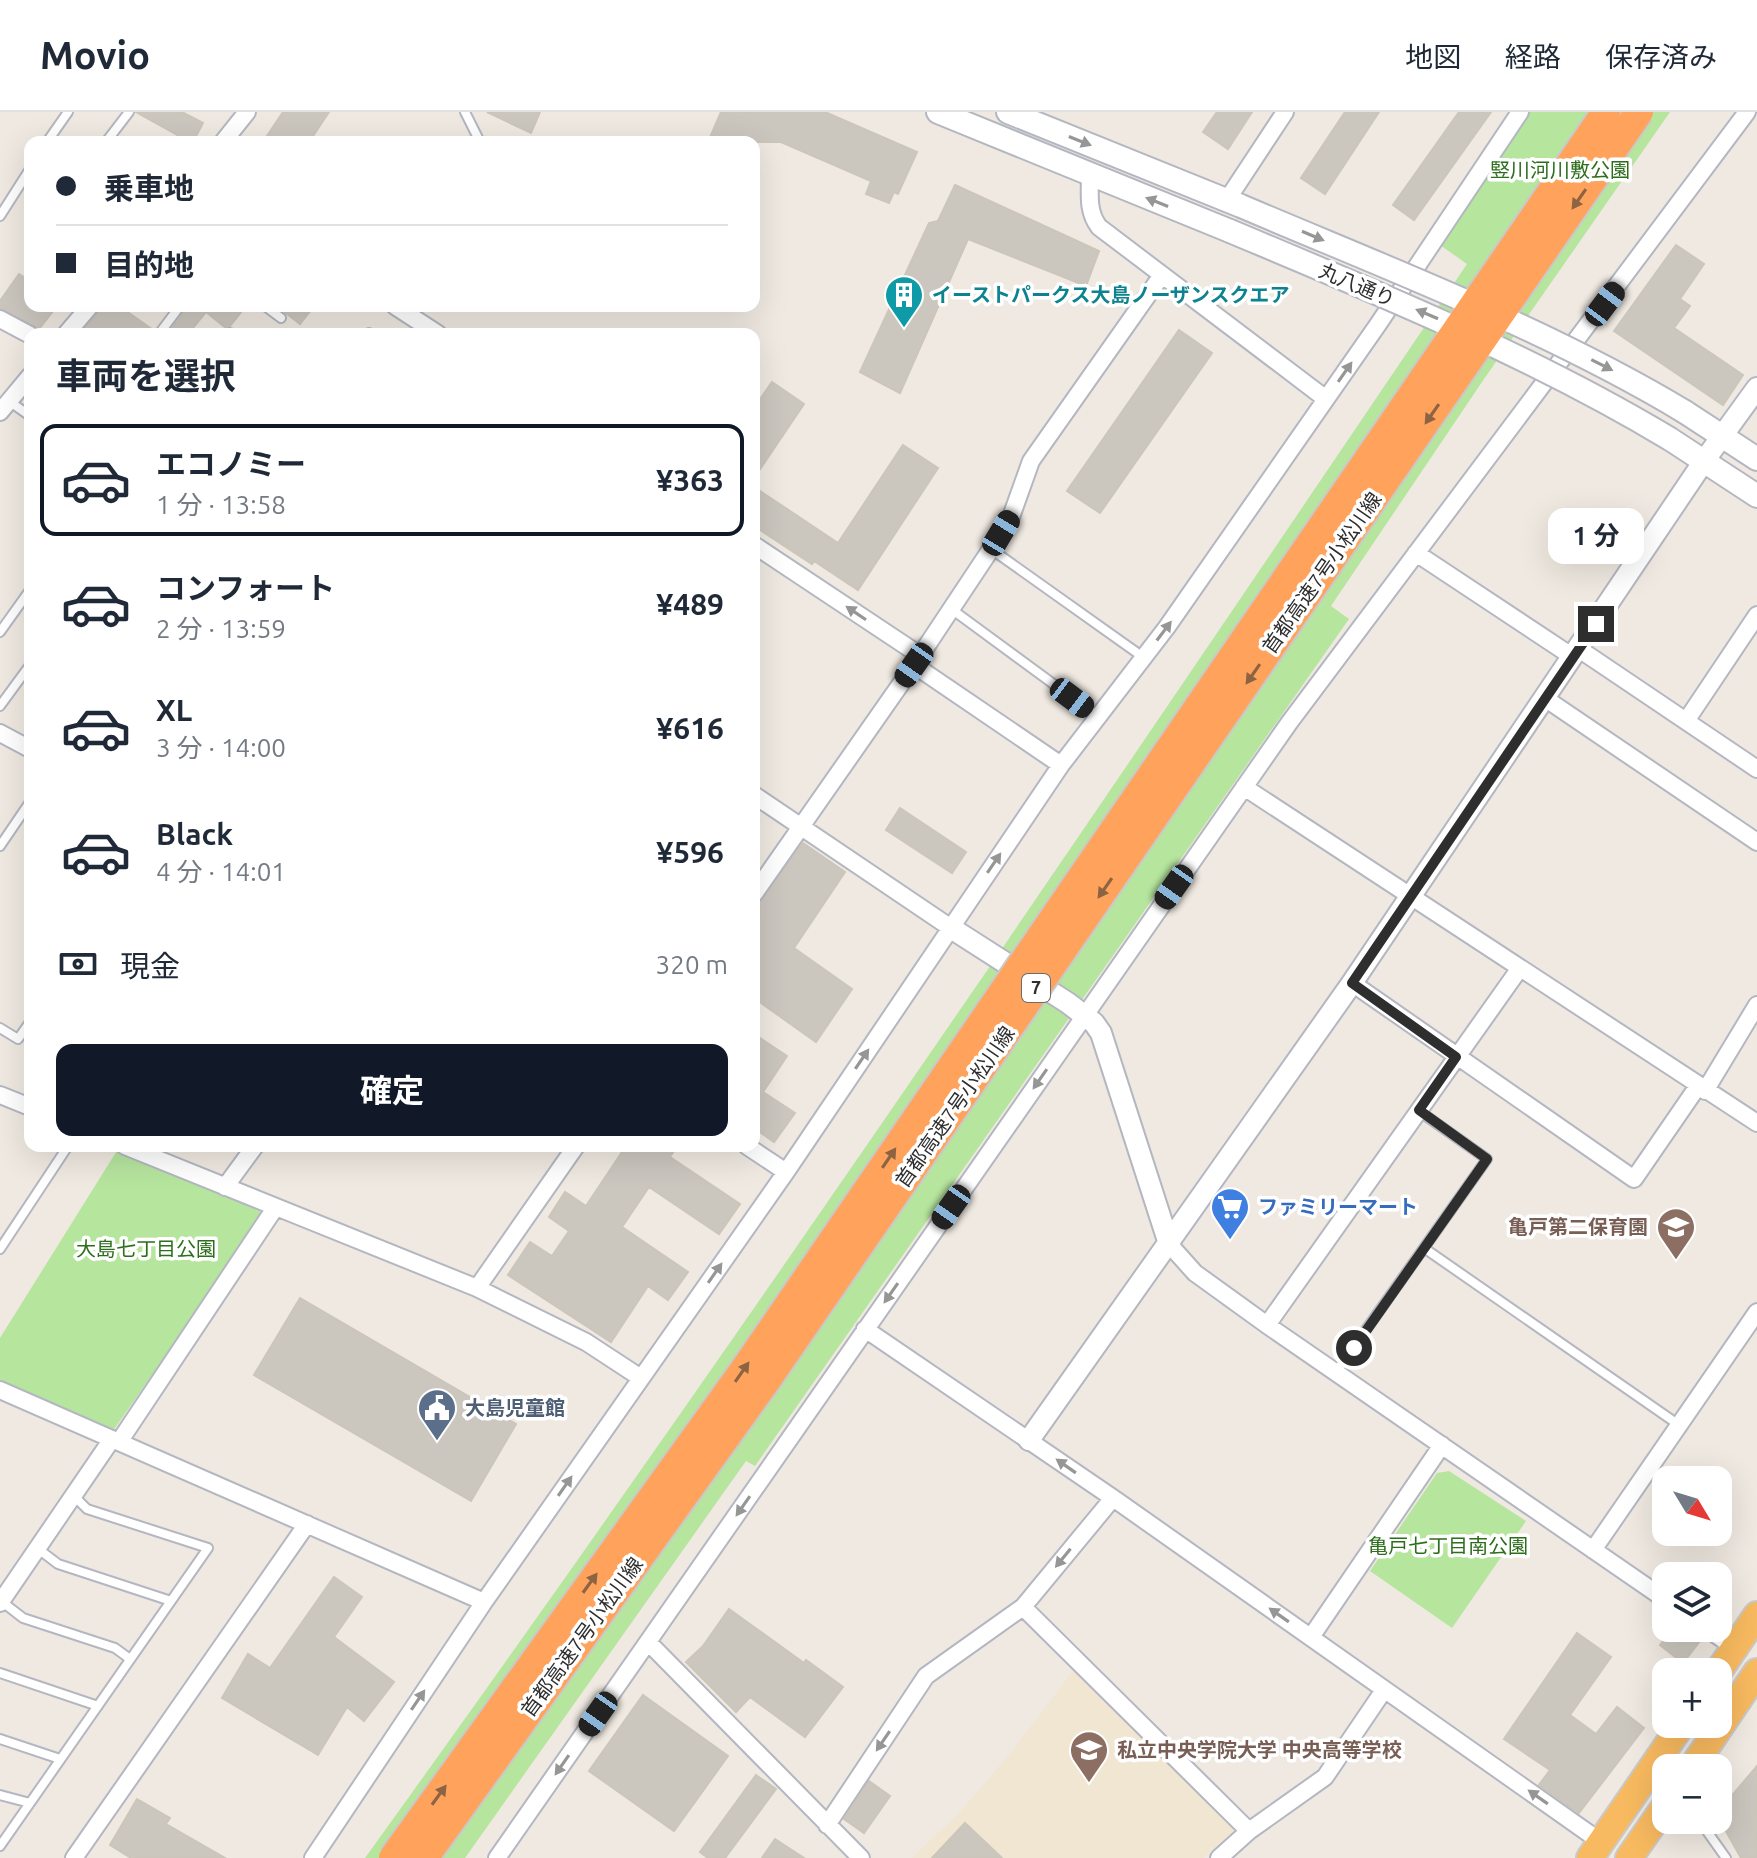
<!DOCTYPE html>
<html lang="ja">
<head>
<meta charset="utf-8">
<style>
  :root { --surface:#fff; --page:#f6f6f7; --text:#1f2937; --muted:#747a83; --line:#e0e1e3; --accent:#111827 }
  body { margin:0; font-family:Ubuntu,"Noto Sans JP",sans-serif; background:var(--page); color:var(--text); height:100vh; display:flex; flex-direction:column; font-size:30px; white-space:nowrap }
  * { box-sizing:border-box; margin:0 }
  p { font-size:26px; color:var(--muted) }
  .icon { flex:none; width:44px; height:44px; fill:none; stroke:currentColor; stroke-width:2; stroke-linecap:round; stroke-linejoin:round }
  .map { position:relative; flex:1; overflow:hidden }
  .panel { position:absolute; left:24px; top:216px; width:736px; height:824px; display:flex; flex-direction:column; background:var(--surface); border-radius:16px; box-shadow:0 8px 32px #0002 }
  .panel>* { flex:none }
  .hud { position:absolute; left:24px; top:24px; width:736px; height:176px; border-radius:16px; box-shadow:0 8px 32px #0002; display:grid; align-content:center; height:176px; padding:0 32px; background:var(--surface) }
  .needle { width:52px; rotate:128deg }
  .controls { position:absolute; left:1652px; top:1354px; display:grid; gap:16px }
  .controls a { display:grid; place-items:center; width:80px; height:80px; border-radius:16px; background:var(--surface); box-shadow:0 8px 32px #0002; font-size:40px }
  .end { position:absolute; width:36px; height:36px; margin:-18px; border:10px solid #2e2e2e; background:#fff; box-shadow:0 0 0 4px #fff }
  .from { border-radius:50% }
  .bubble { position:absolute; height:56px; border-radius:16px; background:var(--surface); box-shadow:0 8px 32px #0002; font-size:26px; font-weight:700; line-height:56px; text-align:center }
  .car { position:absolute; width:24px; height:48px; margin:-24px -12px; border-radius:10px; box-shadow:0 0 6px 2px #0007; background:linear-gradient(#222 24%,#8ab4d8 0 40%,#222 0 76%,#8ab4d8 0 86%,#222 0) }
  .hud b { display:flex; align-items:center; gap:28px; height:76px; font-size:30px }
  .hud b+b { border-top:2px solid var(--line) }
  .hud i { width:20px; height:20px; background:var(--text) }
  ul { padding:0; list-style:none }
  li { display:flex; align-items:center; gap:24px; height:112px; margin:0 16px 12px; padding:0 16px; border:4px solid transparent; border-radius:16px }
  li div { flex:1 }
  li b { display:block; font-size:30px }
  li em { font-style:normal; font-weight:700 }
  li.on { border-color:var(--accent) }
  li>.icon { width:72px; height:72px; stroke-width:1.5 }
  h2 { padding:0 32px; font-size:36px; line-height:96px }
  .pay { display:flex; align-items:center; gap:20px; height:88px; padding:0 32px; font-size:30px }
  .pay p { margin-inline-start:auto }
  .action { display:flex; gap:16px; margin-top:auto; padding:16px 32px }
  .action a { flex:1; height:92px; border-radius:16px; background:var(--accent); color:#fff; font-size:32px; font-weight:700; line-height:92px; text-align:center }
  header { display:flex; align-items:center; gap:48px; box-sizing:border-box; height:112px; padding:0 40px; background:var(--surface); border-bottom:2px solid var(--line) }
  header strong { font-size:38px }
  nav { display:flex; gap:44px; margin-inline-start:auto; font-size:28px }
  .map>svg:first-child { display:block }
  .education { fill:#f0e6d1 }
  .green { fill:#b6e59e }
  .building { fill:#cbc7bf; stroke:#cbc5ba; stroke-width:2 }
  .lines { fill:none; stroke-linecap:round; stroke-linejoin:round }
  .service-casing { stroke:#b4b7c1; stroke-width:12 }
  .minor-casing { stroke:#b4b7c1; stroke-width:20 }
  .tertiary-casing { stroke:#b4b7c1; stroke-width:24 }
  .secondary-casing { stroke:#b4b7c1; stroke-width:26 }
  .trunk-casing { stroke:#c9c9c9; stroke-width:30 }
  .service { stroke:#fff; stroke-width:8 }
  .minor { stroke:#fff; stroke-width:16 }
  .tertiary { stroke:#fff; stroke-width:20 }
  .secondary { stroke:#fff; stroke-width:22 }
  .trunk { stroke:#f8ba60; stroke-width:26 }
  .secondary-bridge-casing { stroke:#b4b7c1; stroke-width:26; stroke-linecap:butt }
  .motorway-bridge-casing { stroke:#c9c9c9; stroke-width:32; stroke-linecap:butt }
  .secondary-bridge { stroke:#fff; stroke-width:22 }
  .motorway-bridge { stroke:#ffa35c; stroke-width:28 }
  .oneway { fill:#969696 }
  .oneway2 { fill:#8c6343 }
  .route { stroke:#2e2e2e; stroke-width:10 }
  .labels { text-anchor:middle; stroke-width:7; stroke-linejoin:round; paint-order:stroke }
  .shield { fill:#fff; stroke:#6d6d6d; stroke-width:2 }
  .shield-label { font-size:18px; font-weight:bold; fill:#2e2e2e }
  .park-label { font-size:20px; fill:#2c6e1b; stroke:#fff }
  .street-label { font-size:20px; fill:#2e2e2e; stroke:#fff }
  .culture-label { font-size:20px; font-weight:bold; fill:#0d838f; stroke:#fff; text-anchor:start }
  .shop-label { font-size:20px; font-weight:bold; fill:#366cbe; stroke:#fff; text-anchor:start }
  .education-label { font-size:20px; font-weight:bold; fill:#785e54; stroke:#fff; text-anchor:end }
  .service-label { font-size:20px; font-weight:bold; fill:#4e5e75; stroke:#fff; text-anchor:start }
</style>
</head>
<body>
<header>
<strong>Movio</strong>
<nav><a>地図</a><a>経路</a><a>保存済み</a></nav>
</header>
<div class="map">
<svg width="1757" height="1746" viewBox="0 0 1757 1746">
  <rect width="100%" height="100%" fill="#efe9e1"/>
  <!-- education -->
  <path class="education" d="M 1076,1555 L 1237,1715 L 1203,1746 L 912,1746 L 960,1700 L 1009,1643 Z"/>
  <!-- green -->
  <path class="green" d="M 1530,0 L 1670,0 L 1484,267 L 1331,494 L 1349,507 L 755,1354 L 746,1349 L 465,1746 L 365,1746 C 743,1222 1105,687 1467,152 L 1440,133 Z
    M 118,1037 L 260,1095 L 264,1103 L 110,1323 L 0,1274 L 0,1226 Z
    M 1449,1359 L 1526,1409 L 1452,1516 L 1370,1459 L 1437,1361 Z"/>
  <!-- building -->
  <path class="building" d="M 136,0 L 182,0 L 203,11 L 193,30 L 190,30 Z
    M 283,0 L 329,0 L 309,30 L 263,30 Z
    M 487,0 L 540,0 L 531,21 Z
    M 721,0 L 825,0 L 917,40 L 898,82 L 894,80 L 889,91 L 866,82 L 871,69 L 781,30 L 708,30 Z
    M 1217,0 L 1252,0 L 1228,37 L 1203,20 Z
    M 1345,0 L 1379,0 L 1325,82 L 1301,66 Z
    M 1459,0 L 1491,0 L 1414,108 L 1393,93 Z
    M 955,73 L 1099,139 L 1086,174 L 968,127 L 900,281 L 860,260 L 929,111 L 938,109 Z
    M 1676,133 L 1704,152 L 1680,187 L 1690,194 L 1674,216 L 1743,263 L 1723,293 L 1614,219 Z
    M 19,162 L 30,169 L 30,194 L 57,194 L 39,217 L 0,196 L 0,189 Z
    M 101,194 L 119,194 L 153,218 L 152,222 L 80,222 L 98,201 Z
    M 188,194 L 246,194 L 230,214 L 226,216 L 206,200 L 188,222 L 168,222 Z
    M 277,194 L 314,194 L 300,212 Z
    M 1179,218 L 1212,241 L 1100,401 L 1067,379 Z
    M 772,270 L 804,292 L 754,366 L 754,296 Z
    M 903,333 L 938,356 L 858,478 L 814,449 L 812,452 L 754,414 L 754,375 L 838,431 Z
    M 900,696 L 966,740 L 952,761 L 886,718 Z
    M 803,731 L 845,760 L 794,836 L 852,877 L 816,930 L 754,886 L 754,810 L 761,800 L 755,795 Z
    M 754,922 L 787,944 L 763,980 L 795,1001 L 774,1030 L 754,1016 Z
    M 626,1034 L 677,1034 L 670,1045 L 740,1092 L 719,1122 L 649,1075 L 622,1115 L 688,1160 L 668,1188 L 648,1174 L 611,1230 L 508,1163 L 530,1130 L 552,1144 L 569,1119 L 549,1105 L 565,1080 L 586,1094 Z
    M 300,1186 L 516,1312 L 471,1389 L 254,1263 Z
    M 334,1465 L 362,1485 L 334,1525 L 394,1570 L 364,1609 L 347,1595 L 318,1643 L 222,1586 L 248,1542 L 270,1556 Z
    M 729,1497 L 804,1551 L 806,1548 L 843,1575 L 805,1625 L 750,1585 L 736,1600 L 686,1550 L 703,1534 Z
    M 1673,1516 L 1683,1516 L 1700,1529 L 1683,1551 L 1660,1533 Z
    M 1577,1521 L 1611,1545 L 1570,1603 L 1596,1622 L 1617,1595 L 1644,1616 L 1579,1701 L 1539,1673 L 1550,1658 L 1504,1627 Z
    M 643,1583 L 728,1644 L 674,1719 L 589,1659 Z
    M 1757,1654 L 1757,1746 L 1741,1746 L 1718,1705 L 1718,1700 Z
    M 756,1663 L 776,1677 L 725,1746 L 708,1746 L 700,1740 Z
    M 869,1669 L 890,1684 L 864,1721 L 844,1707 Z
    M 137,1687 L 170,1706 L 166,1712 L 225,1746 L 131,1746 L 110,1733 Z
    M 965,1711 L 1002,1746 L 932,1746 Z
    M 775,1727 L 804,1746 L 762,1746 Z"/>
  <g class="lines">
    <!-- service casing -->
    <g class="service-casing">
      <path id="service" d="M 465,0 L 480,30
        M 47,30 L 68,0
        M 106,30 L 129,0
        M 0,104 L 30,57
        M 265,194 L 281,206
        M 159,222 L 180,194
        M 230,222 L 230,221
        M 368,222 L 369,221
        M 9,289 L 30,304
        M 991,437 L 1143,545
        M 950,496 L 1097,604
        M 0,520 L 30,478
        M 0,594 L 30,553
        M 0,734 L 30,690
        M 0,916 L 18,927 L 30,910
        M 1424,1136 L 1679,1313
        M 0,1137 L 68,1034
        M 1336,1260 L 1487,1047 L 1419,999
        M 37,1436 L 58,1452 L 171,1489
        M 1,1489 L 23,1506 L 115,1536 L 130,1547
        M 0,1561 L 98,1594
        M 0,1627 L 60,1647
        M 0,1683 L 30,1691
        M 1699,1708 L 1726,1746
        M 0,1734 L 208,1436 L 87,1397 L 74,1384"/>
    </g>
    <!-- minor casing -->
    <g class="minor-casing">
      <path id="minor" d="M 223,30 L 247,0
        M 1090,63 C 1090,82 1087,99 1099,115 L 1326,287
        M 1227,88 L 1285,0
        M 395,194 L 438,222
        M 0,207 L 30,223
        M 66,222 L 90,194
        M 0,300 L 30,264
        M 754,433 L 921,544
        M 1416,441 L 1573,545
        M 1579,537 L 1757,657
        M 914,553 L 1061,653
        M 1546,587 L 1757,730
        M 1686,609 L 1757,503
        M 0,621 L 30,637
        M 1244,675 L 1757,1011
        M 754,683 L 951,816
        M 754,782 L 914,553 L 991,437 L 1011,405 L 1031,349 L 1162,163
        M 1352,871 L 1634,1067 L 1698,974
        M 1705,979 L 1757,893
        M 0,983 L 30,995
        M 125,1034 L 477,1176 L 586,1230 L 641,1266
        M 747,1034 L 786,1060
        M 225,1075 L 255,1034
        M 1169,1132 L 1195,1161 L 1267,1213 L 1666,1488
        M 477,1176 L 576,1034
        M 1267,1213 L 1520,856
        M 865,1217 L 1113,1386 L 1601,1730
        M 0,1278 L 484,1490
        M 119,1330 L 275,1096
        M 1593,1438 L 1757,1200
        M 0,1491 L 112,1327
        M 1023,1495 L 1249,1719
        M 1706,1516 L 1734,1535
        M 1311,1525 L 1442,1333
        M 648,1530 L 861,1746
        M 827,1713 L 926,1564 L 1023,1495 L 1113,1386
        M 74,1746 L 307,1412
        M 313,1746 L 484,1490 L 786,1060 L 1061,653 L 1167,515 L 1379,211 L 1520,0
        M 497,1746 L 1289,611 L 1747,0
        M 1219,1746 L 1249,1719 L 1325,1665 L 1384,1578"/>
    </g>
    <!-- tertiary casing -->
    <g class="tertiary-casing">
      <path id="tertiary" d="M 951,816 L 1068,891 L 1094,911 L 1101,921 L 1169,1132
        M 1029,1328 L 1352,871 L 1704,349 L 1757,276"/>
    </g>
    <!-- secondary casing -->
    <g class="secondary-casing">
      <path id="secondary" d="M 938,0 L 1230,119
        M 1008,0 L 1241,94
        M 1685,300 L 1757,347
        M 1670,327 L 1757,384"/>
    </g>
    <!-- trunk casing -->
    <g class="trunk-casing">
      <path id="trunk" d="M 1718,1560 L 1757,1503
        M 1692,1656 L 1757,1560
        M 1590,1746 L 1682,1612
        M 1629,1746 L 1666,1693"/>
    </g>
    <!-- service -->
    <use href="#service" class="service"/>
    <!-- minor -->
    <use href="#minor" class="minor"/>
    <!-- tertiary -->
    <use href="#tertiary" class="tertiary"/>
    <!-- secondary -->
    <use href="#secondary" class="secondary"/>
    <!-- trunk -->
    <use href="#trunk" class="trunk"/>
    <!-- secondary-bridge casing -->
    <g class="secondary-bridge-casing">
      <path id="secondary-bridge" d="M 1241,94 C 1391,158 1545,216 1685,300
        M 1230,119 C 1380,182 1530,243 1670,327"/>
    </g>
    <!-- motorway-bridge casing -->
    <g class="motorway-bridge-casing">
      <path id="motorway-bridge" d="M 393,1746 L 744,1258 L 1606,0
        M 424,1746 L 764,1272 L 1639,0"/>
    </g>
    <!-- secondary-bridge -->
    <use href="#secondary-bridge" class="secondary-bridge"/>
    <!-- motorway-bridge -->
    <use href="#motorway-bridge" class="motorway-bridge"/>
  </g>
  <!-- one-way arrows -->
  <defs><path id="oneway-solid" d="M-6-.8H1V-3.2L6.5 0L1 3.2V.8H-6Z" transform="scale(2)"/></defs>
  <g class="oneway">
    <use href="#oneway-solid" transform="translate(1080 29) rotate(22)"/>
    <use href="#oneway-solid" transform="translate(1157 90) rotate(-158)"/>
    <use href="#oneway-solid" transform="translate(1313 124) rotate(23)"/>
    <use href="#oneway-solid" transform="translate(1427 202) rotate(-157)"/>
    <use href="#oneway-solid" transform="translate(1602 253) rotate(27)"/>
    <use href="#oneway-solid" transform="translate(1345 260) rotate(-55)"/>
    <use href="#oneway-solid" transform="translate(856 501) rotate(-146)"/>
    <use href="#oneway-solid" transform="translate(1164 519) rotate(-53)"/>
    <use href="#oneway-solid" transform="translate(994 751) rotate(-56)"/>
    <use href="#oneway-solid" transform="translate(862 947) rotate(-56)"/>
    <use href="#oneway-solid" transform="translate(1040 967) rotate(125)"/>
    <use href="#oneway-solid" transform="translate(715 1161) rotate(-55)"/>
    <use href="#oneway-solid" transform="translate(891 1181) rotate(125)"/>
    <use href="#oneway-solid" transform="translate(1066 1354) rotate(-145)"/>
    <use href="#oneway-solid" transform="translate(565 1374) rotate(-55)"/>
    <use href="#oneway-solid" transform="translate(743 1394) rotate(125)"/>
    <use href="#oneway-solid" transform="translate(1063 1446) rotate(129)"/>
    <use href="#oneway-solid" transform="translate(1279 1503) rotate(-145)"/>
    <use href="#oneway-solid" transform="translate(418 1588) rotate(-56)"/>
    <use href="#oneway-solid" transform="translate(883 1629) rotate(124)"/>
    <use href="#oneway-solid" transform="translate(562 1653) rotate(125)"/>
    <use href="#oneway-solid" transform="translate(1538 1685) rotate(-145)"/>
  </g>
  <g class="oneway2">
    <use href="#oneway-solid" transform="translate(1579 87) rotate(125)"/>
    <use href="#oneway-solid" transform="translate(1432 302) rotate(125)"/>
    <use href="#oneway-solid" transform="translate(1253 562) rotate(125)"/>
    <use href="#oneway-solid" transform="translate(1105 776) rotate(125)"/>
    <use href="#oneway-solid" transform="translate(889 1046) rotate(-56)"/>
    <use href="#oneway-solid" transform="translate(742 1260) rotate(-55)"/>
    <use href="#oneway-solid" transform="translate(590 1471) rotate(-54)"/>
    <use href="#oneway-solid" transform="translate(439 1683) rotate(-54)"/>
  </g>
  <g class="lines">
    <!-- route -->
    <path class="route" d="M 1354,1236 L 1487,1047 L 1419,998 L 1456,945 L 1352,871 L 1596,512"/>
  </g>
  <!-- icons -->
  <defs>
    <g id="building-pin" transform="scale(2)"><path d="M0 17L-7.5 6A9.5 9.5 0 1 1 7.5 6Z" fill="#0f9aa8" stroke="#fff"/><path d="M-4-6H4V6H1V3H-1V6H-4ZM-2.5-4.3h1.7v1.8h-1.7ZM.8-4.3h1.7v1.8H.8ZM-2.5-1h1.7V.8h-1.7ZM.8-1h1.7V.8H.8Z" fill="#fff"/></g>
    <g id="supermarket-pin" transform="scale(2)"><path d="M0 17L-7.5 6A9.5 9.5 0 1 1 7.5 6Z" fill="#3f7fe0" stroke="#fff"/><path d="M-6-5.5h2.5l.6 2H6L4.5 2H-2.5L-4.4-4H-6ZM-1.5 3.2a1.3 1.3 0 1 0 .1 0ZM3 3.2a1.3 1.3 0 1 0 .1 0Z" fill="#fff"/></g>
    <g id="school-pin" transform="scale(2)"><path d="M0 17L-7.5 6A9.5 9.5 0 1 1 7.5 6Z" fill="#8d6e63" stroke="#fff"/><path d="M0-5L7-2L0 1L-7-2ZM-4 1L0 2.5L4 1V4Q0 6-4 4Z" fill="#fff"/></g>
    <g id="civic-pin" transform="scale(2)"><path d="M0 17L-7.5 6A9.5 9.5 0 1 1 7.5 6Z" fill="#5c6f8a" stroke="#fff"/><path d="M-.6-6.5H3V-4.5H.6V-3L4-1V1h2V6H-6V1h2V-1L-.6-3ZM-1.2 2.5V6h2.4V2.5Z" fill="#fff"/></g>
  </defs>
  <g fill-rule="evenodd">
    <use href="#building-pin" x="904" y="183"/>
    <use href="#supermarket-pin" x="1230" y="1095"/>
    <use href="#school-pin" x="1676" y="1115"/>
    <use href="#civic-pin" x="437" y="1296"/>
    <use href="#school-pin" x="1089" y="1638"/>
  </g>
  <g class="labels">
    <!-- shield labels -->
    <rect class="shield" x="1022" y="862" width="28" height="28" rx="6"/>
    <g class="shield-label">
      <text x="1036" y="882">7</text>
    </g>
    <!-- park labels -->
    <g class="park-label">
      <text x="1560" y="65">竪川河川敷公園</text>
      <text x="146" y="1144">大島七丁目公園</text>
      <text x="1448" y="1441">亀戸七丁目南公園</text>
    </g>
    <!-- street labels -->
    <g class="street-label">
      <text transform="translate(1357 173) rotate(23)" y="7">丸八通り</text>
      <text transform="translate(1322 461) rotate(-55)" y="7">首都高速7号小松川線</text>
      <text transform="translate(955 995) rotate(-55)" y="7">首都高速7号小松川線</text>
      <text transform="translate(582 1525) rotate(-54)" y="7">首都高速7号小松川線</text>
    </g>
    <!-- culture labels -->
    <g class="culture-label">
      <text x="932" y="190">イーストパークス大島ノーザンスクエア</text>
    </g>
    <!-- shop labels -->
    <g class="shop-label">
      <text x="1258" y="1102">ファミリーマート</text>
    </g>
    <!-- education labels -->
    <g class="education-label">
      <text x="1648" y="1122">亀戸第二保育園</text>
      <text x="1117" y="1645" text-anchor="start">私立中央学院大学 中央高等学校</text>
    </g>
    <!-- service labels -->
    <g class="service-label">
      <text x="465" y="1303">大島児童館</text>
    </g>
  </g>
</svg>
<div class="controls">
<a><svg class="needle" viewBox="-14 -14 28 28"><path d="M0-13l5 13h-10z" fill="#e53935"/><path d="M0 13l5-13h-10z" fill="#747a83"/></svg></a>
<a><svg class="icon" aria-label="layers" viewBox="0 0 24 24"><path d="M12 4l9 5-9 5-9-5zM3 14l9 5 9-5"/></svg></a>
<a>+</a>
<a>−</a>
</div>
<i class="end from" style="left:1354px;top:1236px"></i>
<i class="end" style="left:1596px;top:512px"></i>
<div class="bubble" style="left:1548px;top:396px;width:96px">1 分</div>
<i class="car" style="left:1605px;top:192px;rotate:37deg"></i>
<i class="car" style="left:1001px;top:421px;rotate:31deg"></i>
<i class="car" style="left:914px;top:553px;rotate:215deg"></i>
<i class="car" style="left:1072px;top:586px;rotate:127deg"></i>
<i class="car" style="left:1174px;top:775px;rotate:215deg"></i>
<i class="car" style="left:951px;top:1095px;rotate:215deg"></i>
<i class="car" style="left:598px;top:1602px;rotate:215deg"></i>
<div class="hud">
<b><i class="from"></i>乗車地</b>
<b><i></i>目的地</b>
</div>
<section class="panel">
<h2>車両を選択</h2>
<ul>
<li class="on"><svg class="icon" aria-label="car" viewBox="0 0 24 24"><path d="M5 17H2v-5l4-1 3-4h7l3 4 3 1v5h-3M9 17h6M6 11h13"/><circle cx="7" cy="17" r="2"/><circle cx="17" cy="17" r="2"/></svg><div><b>エコノミー</b><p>1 分 · 13:58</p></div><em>¥363</em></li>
<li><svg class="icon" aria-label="car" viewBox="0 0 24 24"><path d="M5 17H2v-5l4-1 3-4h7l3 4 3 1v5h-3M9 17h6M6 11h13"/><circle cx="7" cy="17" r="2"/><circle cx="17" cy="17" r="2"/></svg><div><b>コンフォート</b><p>2 分 · 13:59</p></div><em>¥489</em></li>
<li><svg class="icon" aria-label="car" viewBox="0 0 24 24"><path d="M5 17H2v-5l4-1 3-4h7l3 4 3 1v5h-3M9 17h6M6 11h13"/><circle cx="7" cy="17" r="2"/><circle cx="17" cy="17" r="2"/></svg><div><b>XL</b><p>3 分 · 14:00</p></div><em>¥616</em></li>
<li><svg class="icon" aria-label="car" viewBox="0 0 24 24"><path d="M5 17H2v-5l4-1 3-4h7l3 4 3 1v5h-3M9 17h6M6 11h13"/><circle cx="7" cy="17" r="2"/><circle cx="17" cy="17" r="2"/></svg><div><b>Black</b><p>4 分 · 14:01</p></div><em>¥596</em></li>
</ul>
<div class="pay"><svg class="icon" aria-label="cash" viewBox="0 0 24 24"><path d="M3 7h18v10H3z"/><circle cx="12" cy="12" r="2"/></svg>現金<p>320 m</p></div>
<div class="action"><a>確定</a></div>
</section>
</div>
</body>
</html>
